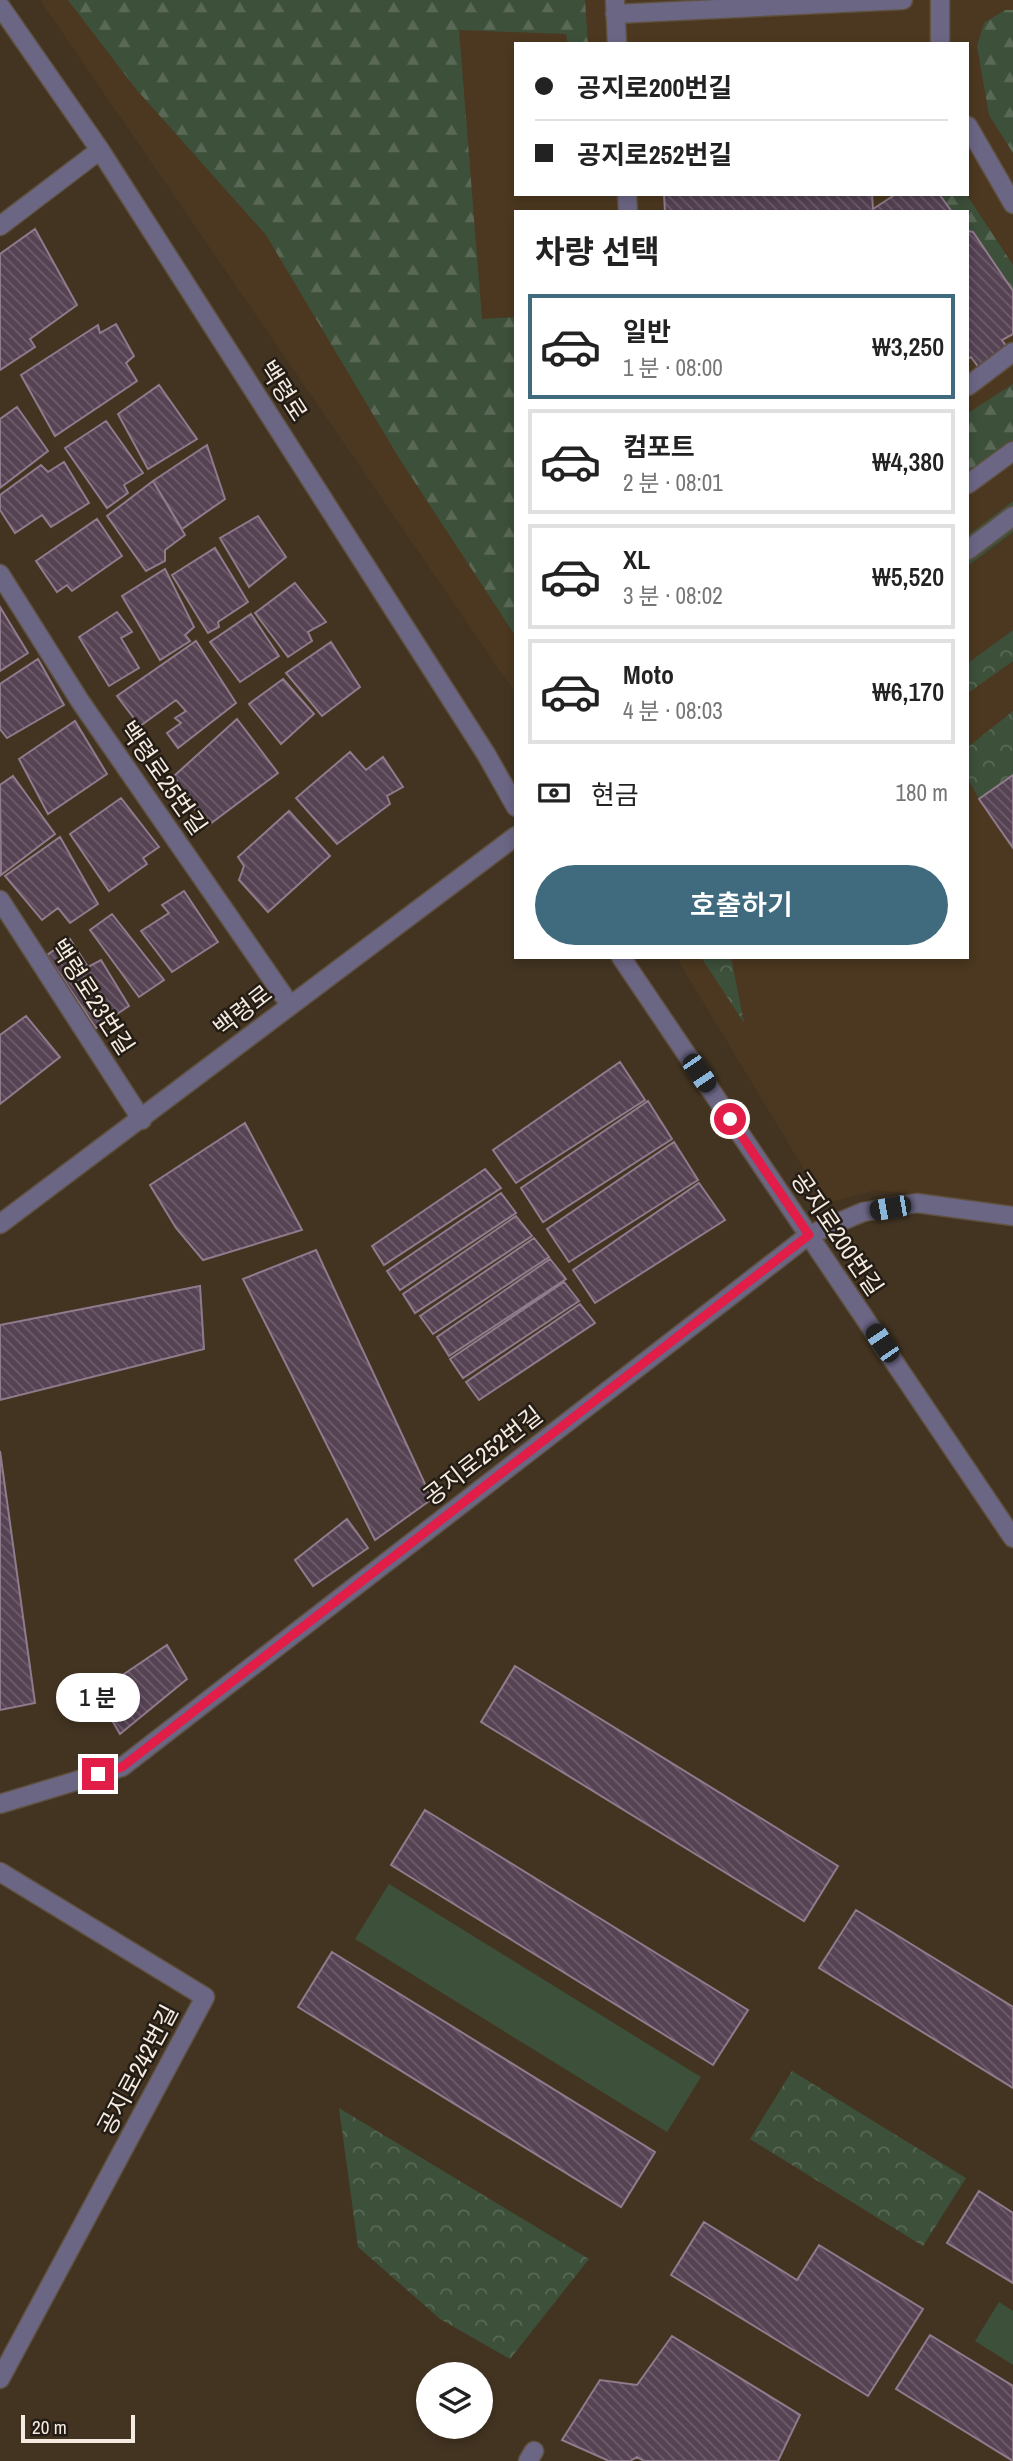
<!DOCTYPE html>
<html lang="ko">
<head>
<meta charset="utf-8">
<style>
  :root { --surface:#fff; --page:#f2f2f2; --text:#222; --muted:#767676; --line:#e0e0e0; --accent:#406b7e }
  body { margin:0; font-family:"Archivo Narrow","Noto Sans KR",sans-serif; background:var(--page); color:var(--text); height:100vh; display:flex; flex-direction:column; font-size:26px; white-space:nowrap }
  * { box-sizing:border-box; margin:0 }
  p { font-size:23px; color:var(--muted) }
  .icon { flex:none; width:38px; height:38px; fill:none; stroke:currentColor; stroke-width:2; stroke-linecap:round; stroke-linejoin:round }
  .map { position:relative; flex:1; overflow:hidden }
  .panel { position:absolute; left:514px; top:210px; width:455px; height:749px; display:flex; flex-direction:column; background:var(--surface); border-radius:0px; box-shadow:0 4px 10px #0003 }
  .panel>* { flex:none }
  .banner { position:absolute; left:514px; top:42px; width:455px; height:154px; border-radius:0px; box-shadow:0 4px 10px #0003; display:grid; align-content:center; height:154px; padding:0 21px; background:var(--surface) }
  .fabs { position:absolute; left:416px; top:2362px; display:grid; gap:14px }
  .fabs a { display:grid; place-items:center; width:77px; height:77px; border-radius:50%; background:var(--surface); box-shadow:0 4px 10px #0003; font-size:35px }
  .scale { position:absolute; left:21px; bottom:18px; width:114px; box-sizing:border-box; padding-left:7px; border:4px solid #f5ebe0; border-top:0; font-size:19px; line-height:24px; white-space:nowrap; color:#f5ebe0; -webkit-text-stroke:5px #241d15; paint-order:stroke }
  .end { position:absolute; width:32px; height:32px; margin:-16px; border:9px solid #e11d48; background:#fff; box-shadow:0 0 0 4px #fff }
  .from { border-radius:50% }
  .bubble { position:absolute; height:49px; border-radius:24px; background:var(--surface); box-shadow:0 4px 10px #0003; font-size:23px; font-weight:600; line-height:49px; text-align:center }
  .car { position:absolute; width:21px; height:42px; margin:-21px -10px; border-radius:9px; box-shadow:0 0 5px 2px #0007; background:linear-gradient(#222 24%,#8ab4d8 0 40%,#222 0 76%,#8ab4d8 0 86%,#222 0) }
  .banner b { display:flex; align-items:center; gap:24px; height:66px; font-size:26px }
  .banner b+b { border-top:2px solid var(--line) }
  .banner i { width:18px; height:18px; background:var(--text) }
  ul { padding:0; list-style:none }
  li { display:flex; align-items:center; gap:21px; height:105px; margin:0 14px 10px; padding:0 7px; border:4px solid var(--line); border-radius:0px }
  li div { flex:1 }
  li b { display:block; font-size:26px }
  li em { font-style:normal; font-weight:600 }
  li.on { border-color:var(--accent) }
  li>.icon { width:63px; height:63px; stroke-width:1.5 }
  h2 { padding:0 21px; font-size:32px; line-height:84px }
  .pay { display:flex; align-items:center; gap:18px; height:77px; padding:0 21px; font-size:26px }
  .pay p { margin-inline-start:auto }
  .primary-button { display:flex; gap:14px; margin-top:auto; padding:14px 21px }
  .primary-button a { flex:1; height:80px; border-radius:42px; background:var(--accent); color:#fff; font-size:28px; font-weight:600; line-height:80px; text-align:center }
  .map>svg:first-child { display:block }
  .built { fill:#4c3820; fill-rule:evenodd }
  .green { fill:#3d503a }
  .forest { fill:url(#forest-firs) }
  .park { fill:url(#park-crowns) }
  .building { fill:url(#building-back-hatch); stroke:#907b8d; stroke-width:2 }
  .lines { fill:none; stroke-linecap:round; stroke-linejoin:round }
  .minor-casing { stroke:#5f5140; stroke-width:21 }
  .minor { stroke:#6c6685; stroke-width:18 }
  .route { stroke:#e11d48; stroke-width:9 }
  .labels { text-anchor:middle; stroke-width:5; stroke-linejoin:round; paint-order:stroke }
  .street-label { font-size:24px; fill:#f5ebe0; stroke:#241d15 }
</style>
</head>
<body>
<div class="map">
<svg width="1013" height="2461" viewBox="0 0 1013 2461">
  <defs>
    <pattern id="forest-firs" width="22" height="20" patternUnits="userSpaceOnUse" patternTransform="scale(1.75)"><rect width="22" height="20" fill="#3d503a"/><path d="M5 1l3.5 6h-7zM16 11l3.5 6h-7z" fill="#5a6956"/></pattern>
    <pattern id="park-crowns" width="20" height="18" patternUnits="userSpaceOnUse" patternTransform="scale(1.75)"><rect width="20" height="18" fill="#3d503a"/><path d="M2 6a3 3 0 1 1 6 0M12 15a3 3 0 1 1 6 0" fill="none" stroke="#5a6956"/></pattern>
    <pattern id="building-back-hatch" width="6" height="6" patternUnits="userSpaceOnUse" patternTransform="scale(1.75)"><rect width="6" height="6" fill="#554253"/><path d="M-1 5l2 2M0 0l6 6M5-1l2 2" fill="none" stroke="#6e5d6b"/></pattern>
  </defs>
  <rect width="100%" height="100%" fill="#433422"/>
  <!-- built -->
  <path class="built" d="M 40,0 L 1013,0 L 1013,1206 L 875,1190 L 825,1204 L 676,957 L 968,957 L 968,212 L 516,212 L 516,694 ZM 516,44 L 968,44 L 968,194 L 516,194 Z"/>
  <!-- green -->
  <path class="green" d="M 1013,501 L 1013,532 L 968,566 L 968,535 Z
    M 389,1884 L 701,2077 L 667,2132 L 355,1939 Z
    M 999,2302 L 1013,2311 L 1013,2365 L 975,2341 Z"/>
  <!-- forest -->
  <path class="forest" d="M 68,0 L 585,0 L 588,44 L 568,44 L 566,34 L 459,30 L 482,319 L 516,317 L 516,637 L 399,458 L 266,235 L 136,89 Z
    M 1005,10 L 1013,10 L 1013,153 L 989,115 L 977,46 L 984,23 Z
    M 939,194 L 966,194 L 1013,265 L 1013,291 L 973,232 L 968,231 L 968,212 L 952,212 Z
    M 1013,384 L 1013,442 L 968,478 L 968,413 Z"/>
  <!-- park -->
  <path class="park" d="M 1013,630 L 1013,661 L 968,693 L 968,663 Z
    M 1013,711 L 1013,775 L 979,799 L 968,779 L 968,747 Z
    M 701,957 L 731,957 L 744,1023 Z
    M 792,2071 L 966,2178 L 923,2246 L 750,2139 Z
    M 339,2108 L 589,2259 L 510,2359 L 440,2319 L 358,2247 Z"/>
  <!-- building -->
  <path class="building" d="M 664,194 L 872,194 L 873,209 L 896,194 L 939,194 L 952,212 L 665,212 Z
    M 35,229 L 77,305 L 30,339 L 35,347 L 0,370 L 0,254 Z
    M 968,231 L 973,232 L 1013,291 L 1013,334 L 1002,340 L 1008,349 L 979,368 L 971,357 L 968,359 Z
    M 116,324 L 134,356 L 126,363 L 137,381 L 55,436 L 21,375 L 98,325 L 100,333 Z
    M 159,385 L 197,439 L 148,469 L 118,414 Z
    M 17,407 L 48,451 L 0,488 L 0,419 Z
    M 106,421 L 143,473 L 124,485 L 128,493 L 107,508 L 65,448 Z
    M 207,445 L 225,499 L 182,529 L 153,481 Z
    M 64,462 L 89,503 L 51,527 L 42,515 L 15,533 L 0,510 L 0,495 L 41,465 L 48,472 Z
    M 153,481 L 185,535 L 165,550 L 165,561 L 146,571 L 107,516 Z
    M 258,516 L 286,557 L 249,587 L 220,538 Z
    M 97,519 L 122,556 L 72,591 L 67,585 L 57,592 L 36,561 Z
    M 215,548 L 248,602 L 218,622 L 219,627 L 208,633 L 172,575 Z
    M 165,569 L 194,627 L 185,635 L 190,641 L 160,660 L 122,596 Z
    M 295,583 L 326,622 L 308,632 L 312,641 L 288,657 L 255,613 Z
    M 0,607 L 28,653 L 0,671 Z
    M 117,612 L 132,632 L 121,638 L 139,668 L 109,686 L 79,637 Z
    M 251,614 L 279,656 L 240,682 L 210,642 Z
    M 196,641 L 236,703 L 178,748 L 167,733 L 181,723 L 175,718 L 186,711 L 176,700 L 140,726 L 117,696 Z
    M 331,642 L 360,687 L 322,716 L 286,673 Z
    M 38,659 L 64,705 L 7,738 L 0,729 L 0,684 Z
    M 283,679 L 314,714 L 281,744 L 249,704 Z
    M 237,719 L 278,773 L 206,827 L 174,776 Z
    M 75,721 L 107,774 L 48,814 L 19,759 Z
    M 350,752 L 366,770 L 383,757 L 403,787 L 387,796 L 390,804 L 337,844 L 296,798 Z
    M 1013,775 L 1013,848 L 979,799 Z
    M 13,776 L 55,834 L 1,875 L 0,785 Z
    M 121,798 L 159,847 L 143,858 L 147,864 L 109,891 L 70,834 Z
    M 289,811 L 330,856 L 268,912 L 239,880 L 244,866 L 238,857 Z
    M 60,837 L 98,904 L 70,923 L 58,908 L 42,920 L 5,876 Z
    M 184,891 L 218,942 L 172,972 L 141,931 L 169,913 L 162,905 Z
    M 112,914 L 164,980 L 139,997 L 90,930 Z
    M 70,939 L 88,967 L 101,960 L 129,1006 L 96,1028 L 47,955 Z
    M 26,1016 L 60,1057 L 0,1104 L 0,1035 Z
    M 620,1062 L 645,1100 L 516,1183 L 493,1150 Z
    M 648,1101 L 672,1139 L 543,1222 L 521,1188 Z
    M 245,1123 L 302,1230 L 203,1260 L 176,1228 L 150,1185 Z
    M 674,1142 L 698,1180 L 569,1262 L 547,1229 Z
    M 485,1169 L 501,1188 L 384,1265 L 372,1246 Z
    M 699,1183 L 725,1220 L 595,1303 L 573,1270 Z
    M 501,1193 L 516,1213 L 400,1290 L 387,1271 Z
    M 516,1216 L 532,1236 L 415,1313 L 403,1294 Z
    M 534,1238 L 549,1257 L 433,1334 L 420,1316 Z
    M 316,1250 L 432,1499 L 375,1540 L 243,1279 Z
    M 550,1259 L 566,1279 L 449,1356 L 437,1337 Z
    M 564,1282 L 579,1301 L 463,1378 L 450,1359 Z
    M 200,1286 L 204,1349 L 0,1400 L 0,1325 Z
    M 580,1304 L 595,1323 L 479,1400 L 466,1382 Z
    M 0,1451 L 35,1703 L 0,1710 Z
    M 347,1519 L 368,1548 L 313,1586 L 295,1560 Z
    M 167,1645 L 187,1679 L 120,1734 L 96,1693 Z
    M 515,1666 L 838,1866 L 804,1921 L 481,1722 Z
    M 425,1810 L 748,2010 L 713,2065 L 391,1865 Z
    M 856,1910 L 1013,2007 L 1013,2088 L 819,1968 Z
    M 332,1952 L 655,2152 L 621,2207 L 298,2007 Z
    M 979,2191 L 1013,2213 L 1013,2283 L 947,2243 Z
    M 704,2222 L 797,2280 L 819,2245 L 923,2309 L 868,2396 L 671,2275 Z
    M 930,2335 L 1013,2386 L 1013,2461 L 896,2389 Z
    M 672,2336 L 800,2415 L 778,2461 L 644,2461 L 637,2457 L 630,2461 L 609,2461 L 562,2440 L 600,2380 L 637,2385 Z"/>
  <g class="lines">
    <!-- minor casing -->
    <g class="minor-casing">
      <path id="minor" d="M 615,0 L 617,44
        M 0,6 L 100,150 L 486,754 L 516,807
        M 615,14 L 903,0
        M 940,44 L 940,0
        M 968,126 L 1013,204
        M 627,194 L 628,212
        M 0,226 L 100,150
        M 968,386 L 1013,352
        M 968,484 L 1013,451
        M 968,550 L 1013,516
        M 0,574 L 80,701 L 290,1005
        M 0,900 L 142,1120
        M 621,957 L 1013,1538
        M 0,1224 L 516,836
        M 0,1804 L 122,1767 L 809,1235 L 863,1212 L 917,1203 L 1013,1216
        M 0,1872 L 205,1997 L 0,2379
        M 528,2461 L 534,2451"/>
    </g>
    <!-- minor -->
    <use href="#minor" class="minor"/>
  </g>
  <g class="lines">
    <!-- route -->
    <path class="route" d="M 98,1774 L 122,1767 L 809,1235 L 730,1119"/>
  </g>
  <g class="labels">
    <!-- street labels -->
    <g class="street-label">
      <text transform="translate(283 391) rotate(57)" y="8">백령로</text>
      <text transform="translate(163 778) rotate(55)" y="8">백령로25번길</text>
      <text transform="translate(92 997) rotate(57)" y="8">백령로23번길</text>
      <text transform="translate(243 1011) rotate(-38)" y="8">백령로</text>
      <text transform="translate(837 1234) rotate(56)" y="8">공지로200번길</text>
      <text transform="translate(483 1456) rotate(-38)" y="8">공지로252번길</text>
      <text transform="translate(138 2070) rotate(-62)" y="8">공지로242번길</text>
    </g>
  </g>
</svg>
<div class="fabs">
<a><svg class="icon" aria-label="layers" viewBox="0 0 24 24"><path d="M12 4l9 5-9 5-9-5zM3 14l9 5 9-5"/></svg></a>
</div>
<div class="scale">20 m</div>
<i class="end from" style="left:730px;top:1119px"></i>
<i class="end" style="left:98px;top:1774px"></i>
<div class="bubble" style="left:56px;top:1673px;width:84px">1 분</div>
<i class="car" style="left:699px;top:1073px;rotate:146deg"></i>
<i class="car" style="left:890px;top:1208px;rotate:260deg"></i>
<i class="car" style="left:882px;top:1343px;rotate:326deg"></i>
<div class="banner">
<b><i class="from"></i>공지로200번길</b>
<b><i></i>공지로252번길</b>
</div>
<section class="panel">
<h2>차량 선택</h2>
<ul>
<li class="on"><svg class="icon" aria-label="car" viewBox="0 0 24 24"><path d="M5 17H2v-5l4-1 3-4h7l3 4 3 1v5h-3M9 17h6M6 11h13"/><circle cx="7" cy="17" r="2"/><circle cx="17" cy="17" r="2"/></svg><div><b>일반</b><p>1 분 · 08:00</p></div><em>₩3,250</em></li>
<li><svg class="icon" aria-label="car" viewBox="0 0 24 24"><path d="M5 17H2v-5l4-1 3-4h7l3 4 3 1v5h-3M9 17h6M6 11h13"/><circle cx="7" cy="17" r="2"/><circle cx="17" cy="17" r="2"/></svg><div><b>컴포트</b><p>2 분 · 08:01</p></div><em>₩4,380</em></li>
<li><svg class="icon" aria-label="car" viewBox="0 0 24 24"><path d="M5 17H2v-5l4-1 3-4h7l3 4 3 1v5h-3M9 17h6M6 11h13"/><circle cx="7" cy="17" r="2"/><circle cx="17" cy="17" r="2"/></svg><div><b>XL</b><p>3 분 · 08:02</p></div><em>₩5,520</em></li>
<li><svg class="icon" aria-label="car" viewBox="0 0 24 24"><path d="M5 17H2v-5l4-1 3-4h7l3 4 3 1v5h-3M9 17h6M6 11h13"/><circle cx="7" cy="17" r="2"/><circle cx="17" cy="17" r="2"/></svg><div><b>Moto</b><p>4 분 · 08:03</p></div><em>₩6,170</em></li>
</ul>
<div class="pay"><svg class="icon" aria-label="cash" viewBox="0 0 24 24"><path d="M3 7h18v10H3z"/><circle cx="12" cy="12" r="2"/></svg>현금<p>180 m</p></div>
<div class="primary-button"><a>호출하기</a></div>
</section>
</div>
</body>
</html>
